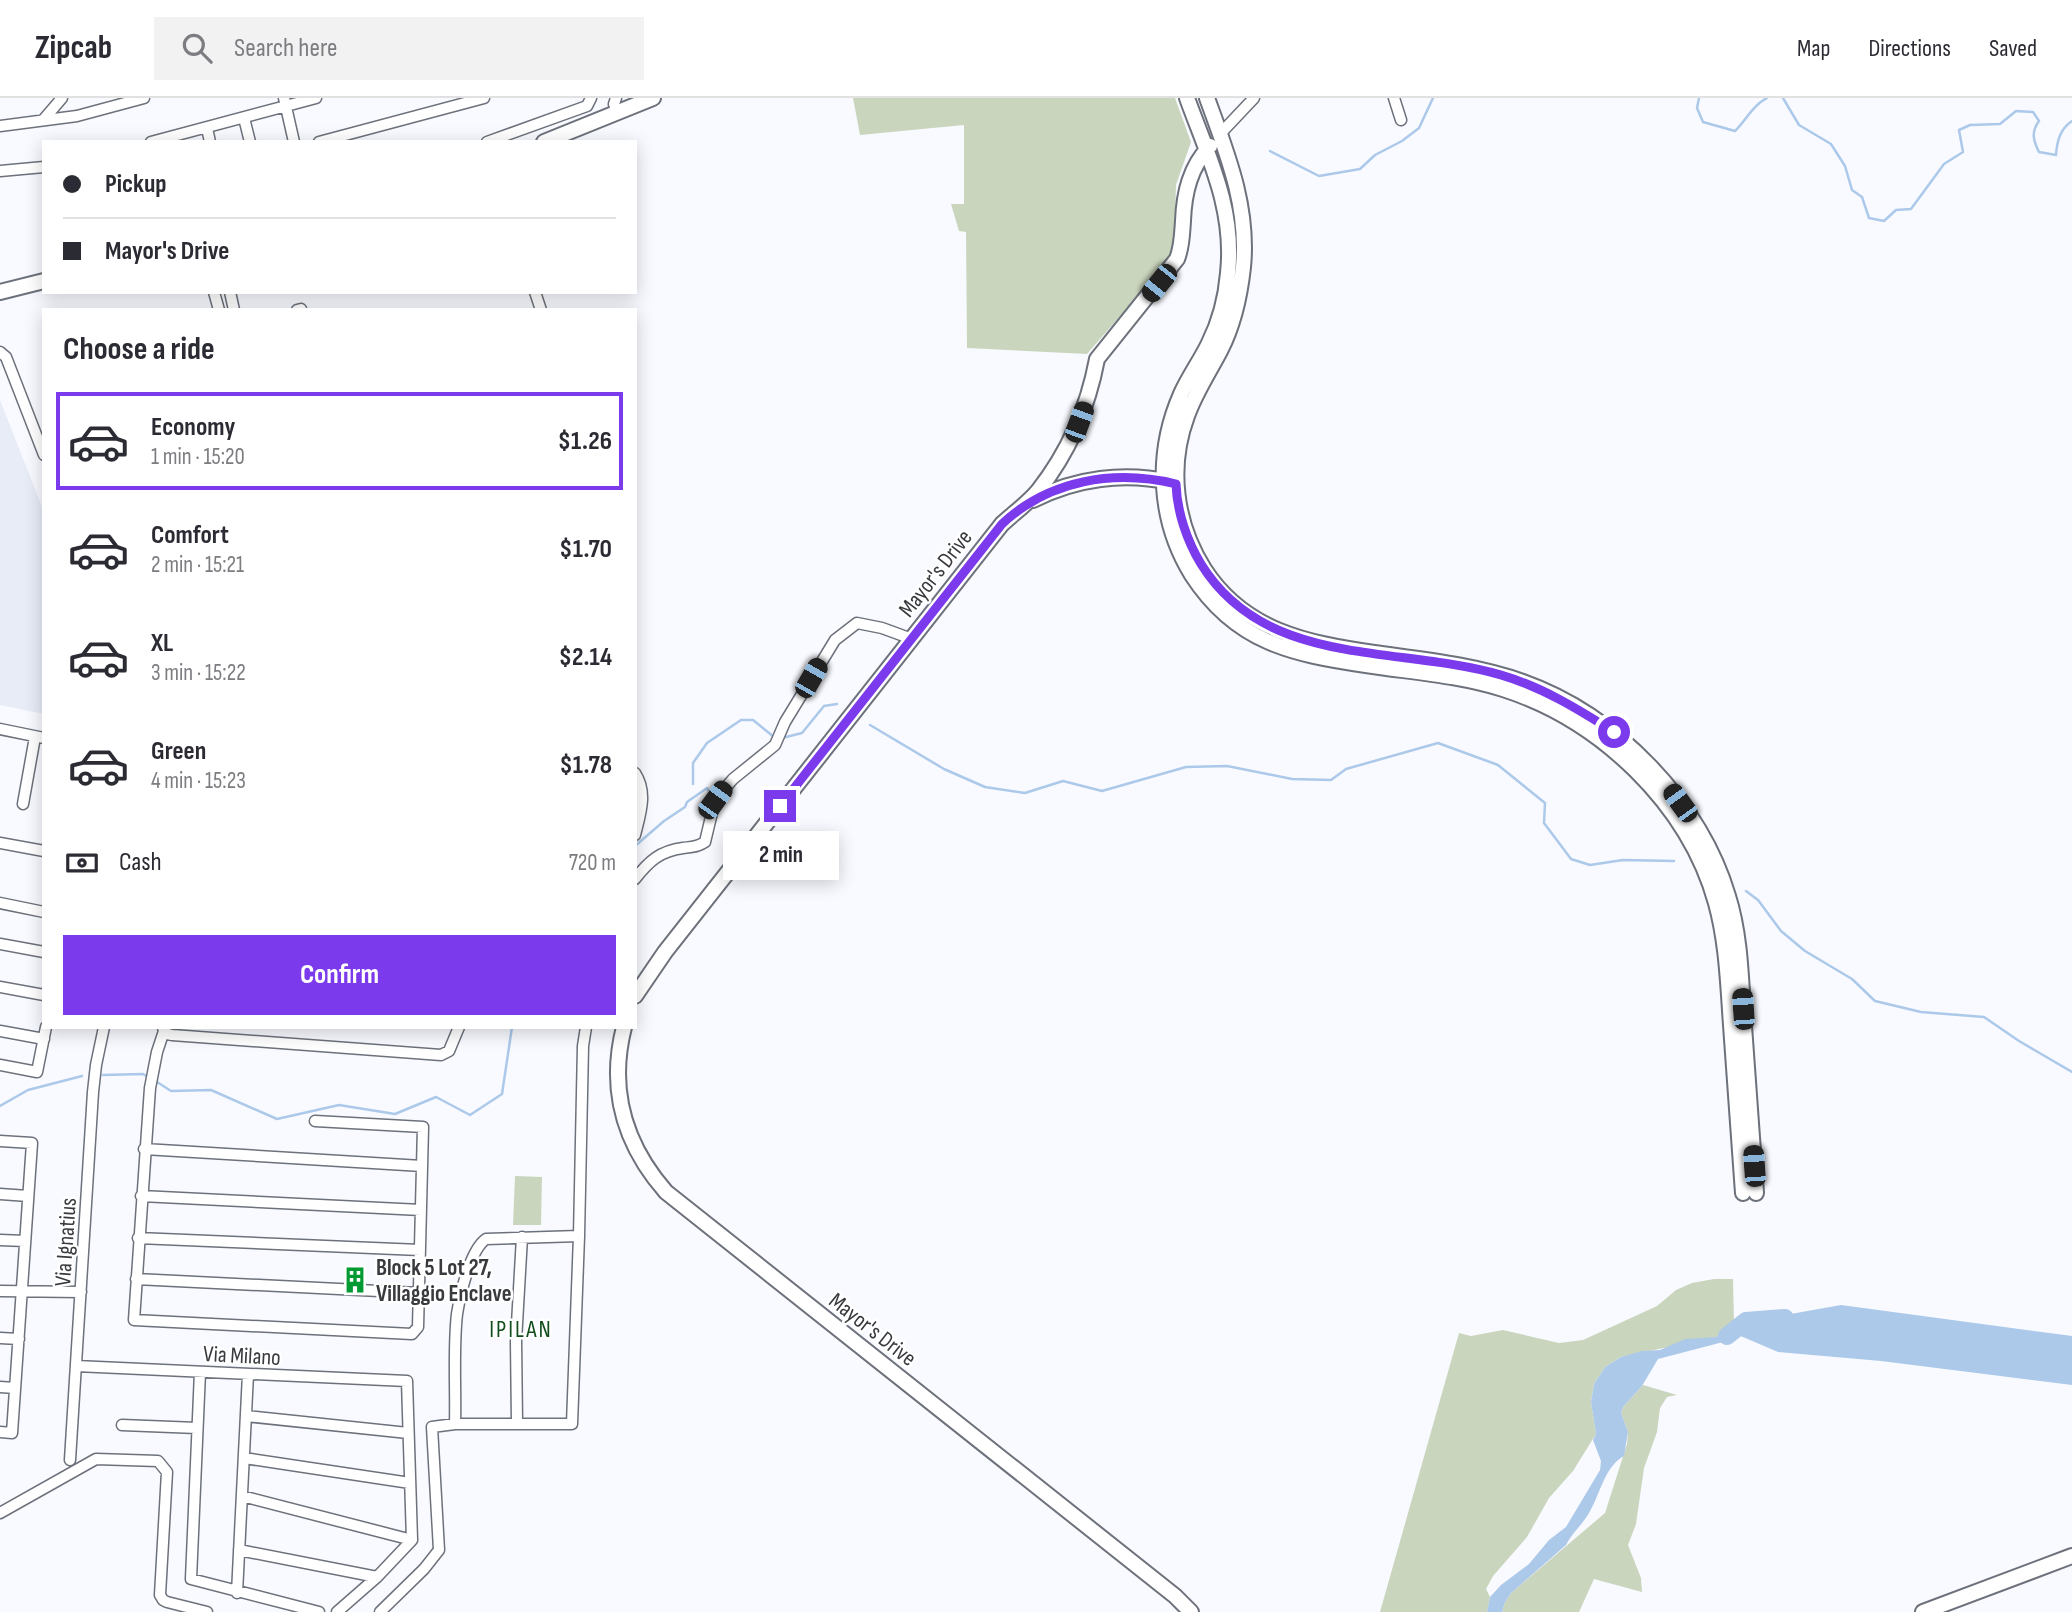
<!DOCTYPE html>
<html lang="en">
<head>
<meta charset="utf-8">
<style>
  :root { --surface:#fff; --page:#f2f2f3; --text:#2b2b33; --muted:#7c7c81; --line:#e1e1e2; --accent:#7c3aed }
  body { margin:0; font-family:"Sofia Sans Condensed",sans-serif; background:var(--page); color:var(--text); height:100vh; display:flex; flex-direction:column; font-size:26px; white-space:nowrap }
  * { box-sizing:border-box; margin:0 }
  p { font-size:23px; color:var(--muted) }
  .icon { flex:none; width:38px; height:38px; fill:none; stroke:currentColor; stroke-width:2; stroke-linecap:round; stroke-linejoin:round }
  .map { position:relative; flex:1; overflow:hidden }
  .side { position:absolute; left:42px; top:210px; width:595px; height:721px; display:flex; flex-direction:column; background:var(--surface); border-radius:0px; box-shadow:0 4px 18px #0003 }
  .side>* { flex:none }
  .hud { position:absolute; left:42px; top:42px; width:595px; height:154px; border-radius:0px; box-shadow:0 4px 18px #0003; display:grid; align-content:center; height:154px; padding:0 21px; background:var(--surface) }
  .end { position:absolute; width:32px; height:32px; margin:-16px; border:9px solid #7c3aed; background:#fff; box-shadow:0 0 0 4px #fff }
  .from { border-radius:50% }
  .bubble { position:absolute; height:49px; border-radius:0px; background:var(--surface); box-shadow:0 4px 18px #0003; font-size:23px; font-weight:700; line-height:49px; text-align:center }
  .car { position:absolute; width:21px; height:42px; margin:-21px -10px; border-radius:9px; box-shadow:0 0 5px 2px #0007; background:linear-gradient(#222 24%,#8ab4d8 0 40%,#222 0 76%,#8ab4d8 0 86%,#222 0) }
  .hud b { display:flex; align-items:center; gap:24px; height:66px; font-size:26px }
  .hud b+b { border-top:2px solid var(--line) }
  .hud i { width:18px; height:18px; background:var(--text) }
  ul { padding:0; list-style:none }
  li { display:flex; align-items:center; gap:21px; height:98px; margin:0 14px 10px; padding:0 7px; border:4px solid transparent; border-radius:0px }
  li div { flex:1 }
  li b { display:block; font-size:26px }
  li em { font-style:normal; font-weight:700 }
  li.on { border-color:var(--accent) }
  li>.icon { width:63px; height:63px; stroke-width:1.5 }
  h2 { padding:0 21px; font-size:32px; line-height:84px }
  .pay { display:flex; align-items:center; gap:18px; height:77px; padding:0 21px; font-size:26px }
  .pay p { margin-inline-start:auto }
  .button { display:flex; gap:14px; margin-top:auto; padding:14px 21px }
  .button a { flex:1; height:80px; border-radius:0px; background:var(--accent); color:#fff; font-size:28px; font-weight:700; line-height:80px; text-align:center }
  header { display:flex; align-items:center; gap:42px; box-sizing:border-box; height:98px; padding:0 35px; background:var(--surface); border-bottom:2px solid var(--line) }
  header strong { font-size:33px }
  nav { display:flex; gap:38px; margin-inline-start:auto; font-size:24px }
  .search { width:490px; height:63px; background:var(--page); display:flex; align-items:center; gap:18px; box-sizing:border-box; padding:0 24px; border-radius:0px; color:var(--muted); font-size:26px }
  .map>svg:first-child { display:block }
  .built { fill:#e7ecf7 }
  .green { fill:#cad5bd }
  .water { fill:#acc9ea }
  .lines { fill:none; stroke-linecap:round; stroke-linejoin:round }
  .stream { stroke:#acc9ea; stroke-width:2.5 }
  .river { stroke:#acc9ea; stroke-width:18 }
  .street-casing { stroke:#6c717b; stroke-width:13 }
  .secondary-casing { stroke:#6c717b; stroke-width:18 }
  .street { stroke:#fff; stroke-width:10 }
  .secondary { stroke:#fff; stroke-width:14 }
  .route { stroke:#7c3aed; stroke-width:9 }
  .labels { text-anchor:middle; stroke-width:5; stroke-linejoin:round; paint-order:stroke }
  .street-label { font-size:23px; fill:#383a3e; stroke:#fff }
  .poi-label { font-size:23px; font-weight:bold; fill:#383a3e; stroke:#fff; text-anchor:start }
  .neighbourhood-label { font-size:24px; letter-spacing:2px; fill:#124e1d; stroke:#fff }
</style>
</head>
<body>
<header>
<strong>Zipcab</strong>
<div class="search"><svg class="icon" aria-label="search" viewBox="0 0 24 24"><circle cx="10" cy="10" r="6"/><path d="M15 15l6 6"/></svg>Search here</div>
<nav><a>Map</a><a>Directions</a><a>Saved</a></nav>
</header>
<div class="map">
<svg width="2072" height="1514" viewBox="0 0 2072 1514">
  <rect width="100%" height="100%" fill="#f8faff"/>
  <!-- built -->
  <path class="built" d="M 0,302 L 44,414 L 44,616 L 0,607 Z"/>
  <!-- green -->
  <path class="green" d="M 853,0 L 1175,0 L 1191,44 L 1176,87 L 1174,156 L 1087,256 L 967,250 L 966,134 L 959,133 L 951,106 L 964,106 L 964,27 L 860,37 Z
    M 515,1078 L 542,1079 L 541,1127 L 513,1127 Z
    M 1714,1181 L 1733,1181 L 1734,1226 L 1716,1239 L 1621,1259 L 1605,1269 L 1594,1286 L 1591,1304 L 1596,1336 L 1573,1373 L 1549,1400 L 1527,1439 L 1493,1478 L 1486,1491 L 1490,1499 L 1487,1514 L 1380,1514 L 1459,1235 L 1471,1238 L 1503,1232 L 1559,1245 L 1583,1242 L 1657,1208 L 1676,1192 L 1692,1185 Z
    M 1643,1287 L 1677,1297 L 1667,1299 L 1660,1310 L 1657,1334 L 1644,1370 L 1636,1426 L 1628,1447 L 1641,1480 L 1642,1494 L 1594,1481 L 1579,1514 L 1502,1514 L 1505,1504 L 1511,1495 L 1605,1415 L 1627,1346 L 1628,1334 L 1621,1315 L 1623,1309 Z"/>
  <!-- water -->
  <path class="water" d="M 1841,1207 L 2072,1238 L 2072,1287 L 1881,1263 L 1778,1254 L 1736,1236 L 1727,1243 L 1658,1261 L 1642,1288 L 1623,1309 L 1621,1315 L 1628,1334 L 1624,1358 C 1604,1369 1600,1397 1589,1415 C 1582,1427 1572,1435 1566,1447 L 1511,1495 L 1505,1504 L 1502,1514 L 1487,1514 L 1490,1499 L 1501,1487 L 1529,1466 L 1549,1442 L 1566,1429 L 1600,1372 L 1601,1363 L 1593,1342 L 1596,1336 L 1591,1304 L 1594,1286 L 1605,1269 L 1621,1259 L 1642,1253 L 1660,1252 L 1685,1241 L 1716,1239 L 1734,1226 Z"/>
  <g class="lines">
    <!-- stream -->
    <path class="stream" d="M 1699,0 L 1697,10 L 1703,24 L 1735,33 C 1747,21 1752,8 1767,0
      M 1783,0 L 1799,27 L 1831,46 L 1845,68 L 1852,92 L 1862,99 L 1869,120 L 1884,123 L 1896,112 L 1911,111 L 1944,66 L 1963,54 L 1959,32 L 1970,27 L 2000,26 L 2016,13 L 2033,14 L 2039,23 C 2031,34 2033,42 2039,54 L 2056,57 C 2057,43 2060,31 2072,23
      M 1270,53 L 1319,78 L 1360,71 L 1375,57 L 1402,43 L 1419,30 L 1433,0
      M 870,627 L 944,671 L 985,689 L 1025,695 L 1063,683 L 1102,693 L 1186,669 L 1227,668 L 1292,681 L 1331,682 L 1346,671 L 1438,645 L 1498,667 L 1545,705 L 1544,725 L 1571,761 L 1590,767 L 1623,762 L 1674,763
      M 782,640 L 802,635 L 824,608 L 837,606
      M 693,686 L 693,665 L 707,645 L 741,622 L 753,622 L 774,639
      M 635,748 L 664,723 L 685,709 L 687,704 L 707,690 L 708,692
      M 1746,793 L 1758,802 L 1781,833 L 1805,853 L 1852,881 L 1875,903 L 1921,914 L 1984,919 L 2019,943 L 2072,974
      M 103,977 L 143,976 L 148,979
      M 154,982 L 171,993 L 211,992 L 277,1021 L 339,1007 L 395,1016 L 436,999 L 470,1017 L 502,996 L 512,929
      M 0,1008 L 28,992 L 82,978"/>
    <!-- river -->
    <path class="river" d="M 1727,1238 L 1746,1223 L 1785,1220"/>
    <!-- street casing -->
    <g class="street-casing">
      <path id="street" d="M 284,0 L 294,44
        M 616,0 L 614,6 L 617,14
        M 1394,0 L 1401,22
        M 244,20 L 250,44
        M 44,21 L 62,0
        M 0,28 L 77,18 L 144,0
        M 207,30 L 210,44
        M 1220,36 L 1254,0
        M 151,44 L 316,0
        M 319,44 L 484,0
        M 487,44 L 587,8 L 591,0
        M 0,73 L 44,69
        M 214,194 L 219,212
        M 230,194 L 234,212
        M 535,194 L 541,212
        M 297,212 L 301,211
        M 0,254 L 6,259 L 44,357
        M 0,631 L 44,640
        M 635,675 C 648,695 640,716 635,737
        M 23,706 L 35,639
        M 0,745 L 44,753
        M 635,781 C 649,763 660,753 683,750 C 691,749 698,749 705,744 L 715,702 L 733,681 L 775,647 L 785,624 L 835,542 L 857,525 L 882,530 L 912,541
        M 0,805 L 44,814
        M 0,846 L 44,854
        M 0,889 L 44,897
        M 163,930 L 167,936 L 172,937 L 441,957 L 449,953 L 459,929
        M 0,933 L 44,941
        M 164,933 L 157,954 L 150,990 L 134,1222 L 412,1236 L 418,1229 L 423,1029 L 315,1023
        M 0,967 L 37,974 L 46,929
        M 0,1043 L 32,1045 L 12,1335 L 0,1334
        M 144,1051 L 422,1068
        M 0,1096 L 28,1098
        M 141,1098 L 421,1112
        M 138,1140 L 420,1152
        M 0,1142 L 25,1143
        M 136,1181 L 419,1195
        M 0,1193 L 81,1194
        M 0,1240 L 19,1241
        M 76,1268 L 407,1283 L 412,1442 L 377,1479 L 337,1514
        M 200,1274 L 191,1481 L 319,1514
        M 0,1289 L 15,1290
        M 246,1318 L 408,1335
        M 455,1326 C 456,1292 453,1250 457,1216 C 460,1197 470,1152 486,1141 L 579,1138
        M 517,1326 L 516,1243 L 522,1139
        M 122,1327 L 197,1330
        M 244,1360 L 410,1385
        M 70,1362 L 93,994 L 96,967 L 104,929
        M 242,1398 L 412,1442
        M 0,1415 L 96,1361 L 158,1363 L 167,1374 L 160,1497 L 163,1502 L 167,1504 L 207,1514
        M 239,1452 L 377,1479
        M 237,1495 L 248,1276
        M 380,1514 L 424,1471 L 439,1452 L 432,1329 L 455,1326 L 572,1326 L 579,1138 L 583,948 L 586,929"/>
    </g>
    <!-- secondary casing -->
    <g class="secondary-casing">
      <path id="secondary" d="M 1187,0 C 1208,58 1235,111 1228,175 C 1226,199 1220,223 1209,245 C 1201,262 1189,278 1181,296 C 1155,355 1158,422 1192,477 C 1236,545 1292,556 1366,567 C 1411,574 1459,577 1503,591 C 1600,622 1688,705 1716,805 C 1727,845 1728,886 1731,927 C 1735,983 1739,1039 1743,1095
        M 1207,0 C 1227,55 1249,109 1243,169 C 1240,197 1233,228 1220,253 C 1209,274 1195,295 1187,318 C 1168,369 1175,425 1204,471 C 1244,533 1306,545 1374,555 C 1424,562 1475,567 1523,584 C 1616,617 1700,704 1728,798 C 1741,839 1741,885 1744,928 C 1748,983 1752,1039 1756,1095
        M 544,44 L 653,0
        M 0,194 L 44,183
        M 1033,402 C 1076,380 1124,374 1170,384
        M 635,898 L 665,854 L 1002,426 C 1014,415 1028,405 1038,393 C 1068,355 1088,309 1097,261 L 1177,161 C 1182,149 1182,136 1183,123 C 1184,95 1190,69 1210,48
        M 624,929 C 608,992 624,1046 666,1094 L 1175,1498 L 1191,1514
        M 1923,1514 L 2072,1458"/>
    </g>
    <!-- street -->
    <use href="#street" class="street"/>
    <!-- secondary -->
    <use href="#secondary" class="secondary"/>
  </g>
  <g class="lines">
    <!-- route -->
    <path class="route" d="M 780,708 L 1002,426 C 1049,382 1114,371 1176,386 C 1177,414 1187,443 1201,466 C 1266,571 1398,547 1501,577 C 1542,589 1578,611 1614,634"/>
  </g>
  <!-- icons -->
  <defs>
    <g id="building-bare" transform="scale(2.1)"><path d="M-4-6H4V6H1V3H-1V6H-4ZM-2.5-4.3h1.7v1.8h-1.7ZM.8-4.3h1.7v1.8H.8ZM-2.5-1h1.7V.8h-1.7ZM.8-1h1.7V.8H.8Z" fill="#019932" stroke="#fff" stroke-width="2.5" paint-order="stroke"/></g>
  </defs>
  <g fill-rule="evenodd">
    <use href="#building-bare" x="355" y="1182"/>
  </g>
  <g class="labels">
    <!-- street labels -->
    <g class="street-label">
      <text transform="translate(935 475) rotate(-52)" y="8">Mayor's Drive</text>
      <text transform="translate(65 1144) rotate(-86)" y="8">Via Ignatius</text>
      <text transform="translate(873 1231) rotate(38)" y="8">Mayor's Drive</text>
      <text transform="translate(242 1257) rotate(3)" y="8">Via Milano</text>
    </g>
    <!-- poi labels -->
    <g class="poi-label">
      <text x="376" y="1177">Block 5 Lot 27,<tspan x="376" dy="26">Villaggio Enclave</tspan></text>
    </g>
    <!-- neighbourhood labels -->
    <g class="neighbourhood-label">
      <text x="521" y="1239">IPILAN</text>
    </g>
  </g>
</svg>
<i class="end from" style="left:1614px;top:634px"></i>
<i class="end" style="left:780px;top:708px"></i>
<div class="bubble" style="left:723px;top:733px;width:116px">2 min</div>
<i class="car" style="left:1159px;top:185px;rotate:219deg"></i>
<i class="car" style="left:1079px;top:324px;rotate:20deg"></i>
<i class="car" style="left:811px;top:580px;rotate:30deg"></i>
<i class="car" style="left:715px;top:702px;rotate:36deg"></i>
<i class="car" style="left:1680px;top:705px;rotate:324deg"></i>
<i class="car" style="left:1743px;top:911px;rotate:356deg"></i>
<i class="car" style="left:1754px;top:1068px;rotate:356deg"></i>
<div class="hud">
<b><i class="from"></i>Pickup</b>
<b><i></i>Mayor's Drive</b>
</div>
<section class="side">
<h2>Choose a ride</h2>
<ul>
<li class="on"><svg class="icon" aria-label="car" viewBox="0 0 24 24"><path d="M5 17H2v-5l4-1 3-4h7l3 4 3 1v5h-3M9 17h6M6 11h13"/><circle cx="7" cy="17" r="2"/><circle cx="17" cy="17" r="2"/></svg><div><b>Economy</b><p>1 min · 15:20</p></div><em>$1.26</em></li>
<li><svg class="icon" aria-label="car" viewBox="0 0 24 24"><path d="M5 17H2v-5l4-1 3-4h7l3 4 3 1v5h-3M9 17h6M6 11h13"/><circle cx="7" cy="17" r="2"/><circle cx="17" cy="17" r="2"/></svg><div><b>Comfort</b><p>2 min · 15:21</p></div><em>$1.70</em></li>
<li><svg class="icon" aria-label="car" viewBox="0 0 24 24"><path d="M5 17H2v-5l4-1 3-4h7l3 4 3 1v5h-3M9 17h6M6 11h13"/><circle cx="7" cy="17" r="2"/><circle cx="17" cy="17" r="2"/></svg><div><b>XL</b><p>3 min · 15:22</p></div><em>$2.14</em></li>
<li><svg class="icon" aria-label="car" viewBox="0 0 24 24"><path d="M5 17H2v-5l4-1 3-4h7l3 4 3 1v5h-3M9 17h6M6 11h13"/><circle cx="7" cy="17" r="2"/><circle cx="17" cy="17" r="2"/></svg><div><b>Green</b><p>4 min · 15:23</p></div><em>$1.78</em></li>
</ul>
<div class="pay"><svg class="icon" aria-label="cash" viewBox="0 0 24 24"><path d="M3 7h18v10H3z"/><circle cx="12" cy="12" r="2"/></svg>Cash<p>720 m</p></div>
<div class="button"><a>Confirm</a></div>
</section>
</div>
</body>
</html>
